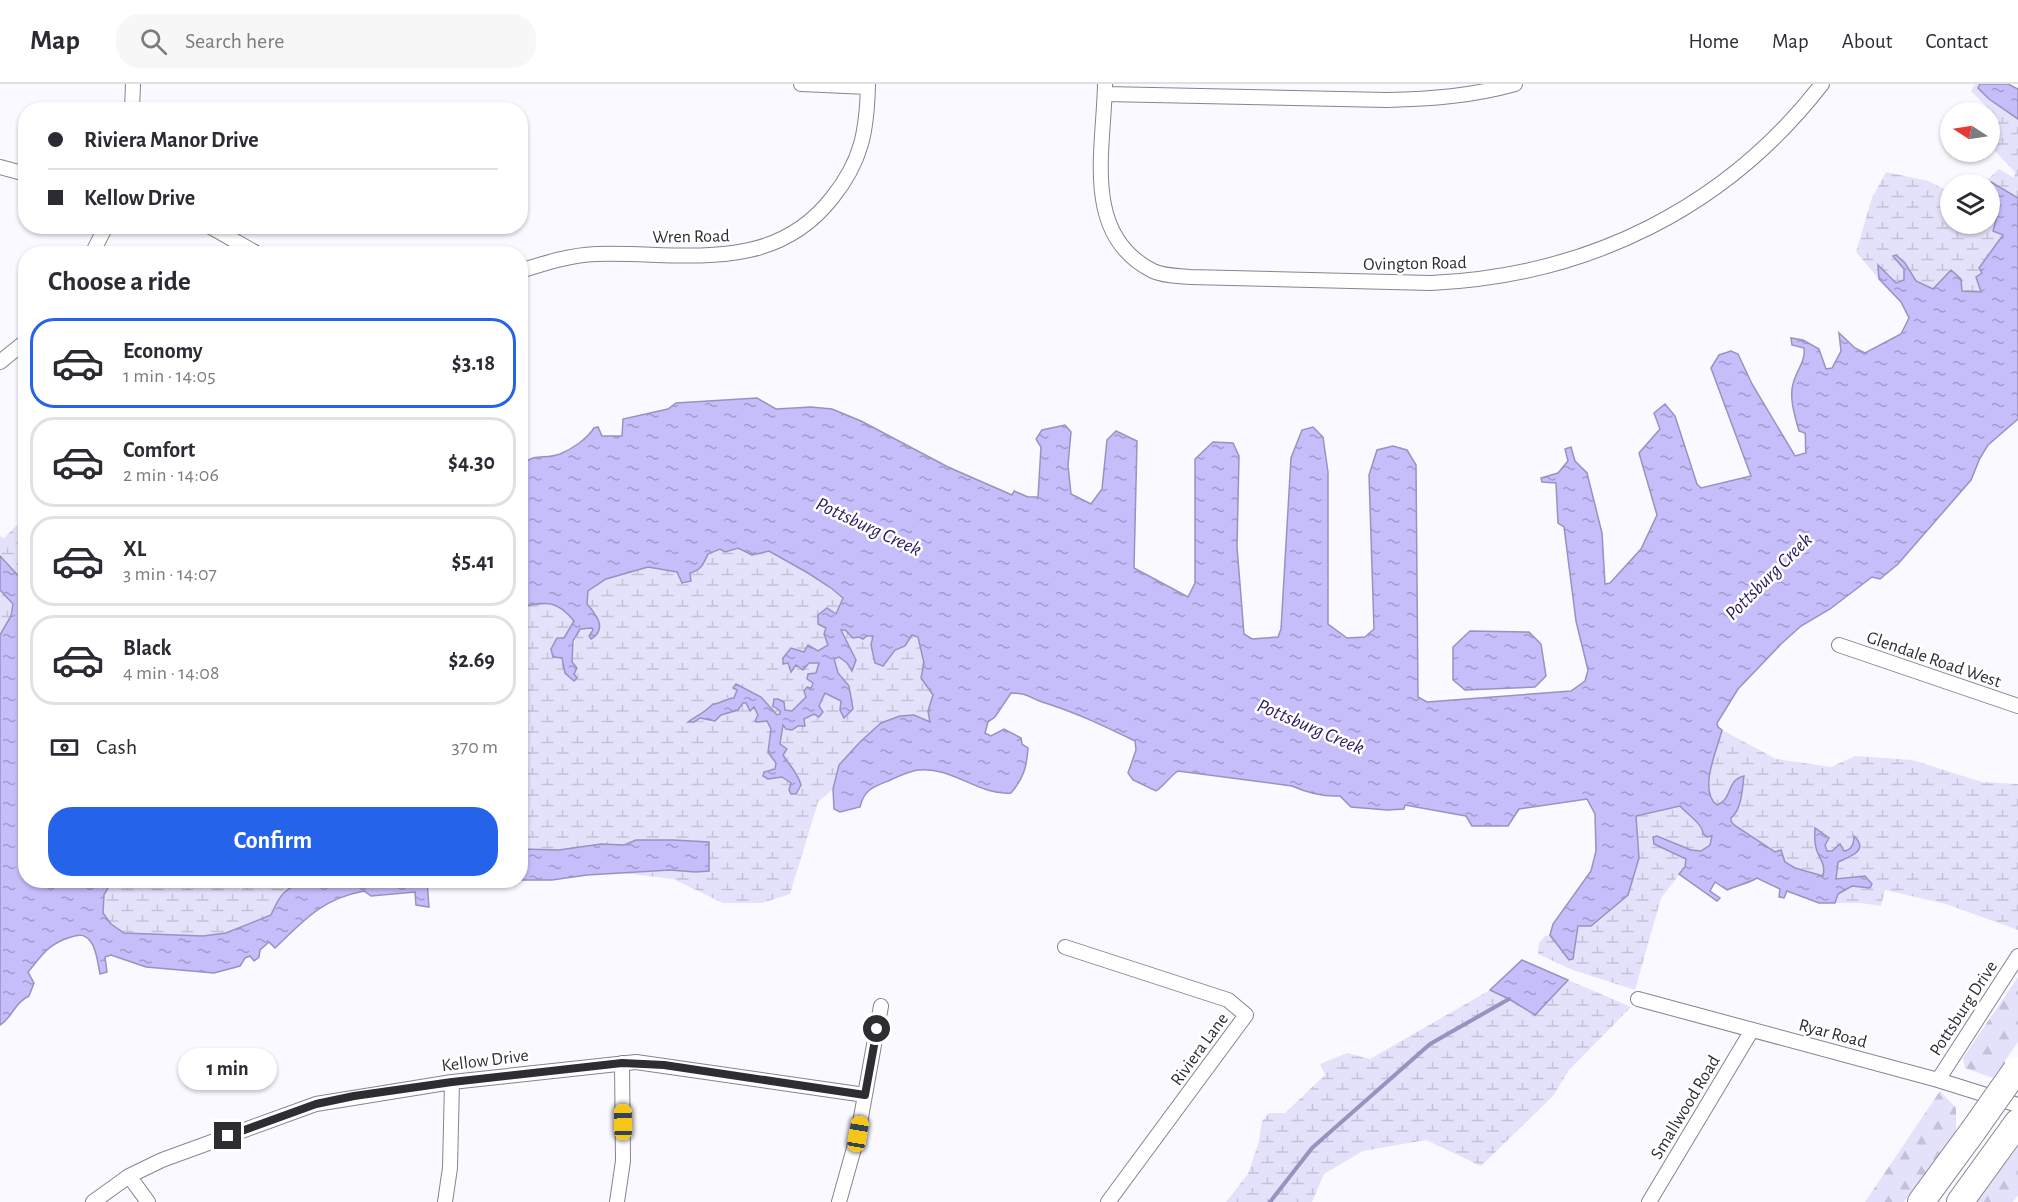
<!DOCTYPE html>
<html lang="en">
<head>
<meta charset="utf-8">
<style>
  :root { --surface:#fff; --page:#f7f7f7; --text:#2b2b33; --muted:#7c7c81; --line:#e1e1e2; --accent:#2563eb }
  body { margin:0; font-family:"Alegreya Sans",sans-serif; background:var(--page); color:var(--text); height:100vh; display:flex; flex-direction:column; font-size:22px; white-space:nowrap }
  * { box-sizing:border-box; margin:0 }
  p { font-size:20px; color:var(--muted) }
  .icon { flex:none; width:33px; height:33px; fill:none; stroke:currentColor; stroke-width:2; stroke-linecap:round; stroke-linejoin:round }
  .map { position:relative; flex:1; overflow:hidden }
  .panel { position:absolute; left:18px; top:162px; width:510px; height:642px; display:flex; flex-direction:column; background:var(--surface); border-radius:24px; box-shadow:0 2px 4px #0004 }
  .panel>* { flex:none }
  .top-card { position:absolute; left:18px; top:18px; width:510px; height:132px; border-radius:24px; box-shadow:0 2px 4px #0004; display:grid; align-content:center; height:132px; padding:0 30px; background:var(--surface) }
  .needle { width:39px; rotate:282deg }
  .fabs { position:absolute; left:1940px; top:18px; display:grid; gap:12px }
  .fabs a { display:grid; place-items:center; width:60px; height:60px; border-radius:50%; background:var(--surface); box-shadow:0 2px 4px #0004; font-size:30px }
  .end { position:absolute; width:27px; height:27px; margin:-14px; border:8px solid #2e2d32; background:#fff; box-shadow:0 0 0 3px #fff }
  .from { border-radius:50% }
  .bubble { position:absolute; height:42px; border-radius:21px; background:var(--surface); box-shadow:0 2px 4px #0004; font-size:20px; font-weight:700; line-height:42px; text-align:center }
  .car { position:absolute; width:18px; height:36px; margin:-18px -9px; border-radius:8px; box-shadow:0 0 4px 2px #0007; background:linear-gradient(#f5c518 24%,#345 0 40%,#f5c518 0 76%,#345 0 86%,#f5c518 0) }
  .top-card b { display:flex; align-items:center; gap:21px; height:57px; font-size:22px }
  .top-card b+b { border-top:2px solid var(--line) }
  .top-card i { width:15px; height:15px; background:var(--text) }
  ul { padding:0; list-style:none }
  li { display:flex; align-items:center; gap:18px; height:90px; margin:0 12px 9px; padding:0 18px; border:3px solid var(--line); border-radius:24px }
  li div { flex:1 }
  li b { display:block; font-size:22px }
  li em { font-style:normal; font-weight:700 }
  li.on { border-color:var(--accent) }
  li>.icon { width:54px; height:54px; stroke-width:1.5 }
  h2 { padding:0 30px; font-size:27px; line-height:72px }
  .pay { display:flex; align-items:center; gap:15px; height:66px; padding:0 30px; font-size:22px }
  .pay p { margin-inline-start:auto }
  .primary-button { display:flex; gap:12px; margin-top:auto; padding:12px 30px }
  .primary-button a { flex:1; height:69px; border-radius:24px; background:var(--accent); color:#fff; font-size:24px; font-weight:700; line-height:69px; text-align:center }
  header { display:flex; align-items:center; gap:36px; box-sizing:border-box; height:84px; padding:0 30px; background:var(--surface); border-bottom:2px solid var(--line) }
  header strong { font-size:28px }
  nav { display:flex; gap:33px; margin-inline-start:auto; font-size:21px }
  .search { width:420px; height:54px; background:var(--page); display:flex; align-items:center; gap:15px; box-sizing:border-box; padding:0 21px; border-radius:24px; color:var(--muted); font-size:22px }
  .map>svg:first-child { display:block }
  .forest { fill:url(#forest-firs) }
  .wetland { fill:url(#wetland-marsh) }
  .water { fill:url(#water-ripples); stroke:#9892bf; stroke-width:1.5 }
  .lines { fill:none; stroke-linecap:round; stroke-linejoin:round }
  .stream { stroke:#9892bf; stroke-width:4 }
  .street-casing { stroke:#868491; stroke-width:16 }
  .highway-casing { stroke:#868491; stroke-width:28 }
  .street { stroke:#fff; stroke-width:14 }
  .highway { stroke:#fff; stroke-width:26 }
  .highway-bridge-casing { stroke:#868491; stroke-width:28; stroke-linecap:butt }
  .highway-bridge { stroke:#fff; stroke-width:26 }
  .route { stroke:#2e2d32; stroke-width:8 }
  .labels { text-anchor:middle; stroke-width:5; stroke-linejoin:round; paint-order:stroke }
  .street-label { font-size:18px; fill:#2e2d32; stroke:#fff }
  .water-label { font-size:20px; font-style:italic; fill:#2d195e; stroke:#fff }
</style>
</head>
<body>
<header>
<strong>Map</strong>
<div class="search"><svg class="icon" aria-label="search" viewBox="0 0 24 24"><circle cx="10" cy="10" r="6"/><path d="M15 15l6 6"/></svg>Search here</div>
<nav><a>Home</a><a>Map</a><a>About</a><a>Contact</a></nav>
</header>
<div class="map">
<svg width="2018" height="1118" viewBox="0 0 2018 1118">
  <defs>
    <pattern id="forest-firs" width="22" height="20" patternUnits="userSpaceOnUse" patternTransform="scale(1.5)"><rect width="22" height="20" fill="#e4e1fb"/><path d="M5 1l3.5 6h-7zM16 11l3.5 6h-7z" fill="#c4c1d8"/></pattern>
    <pattern id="wetland-marsh" width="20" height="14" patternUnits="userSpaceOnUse" patternTransform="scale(1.5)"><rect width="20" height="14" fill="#e4e1fb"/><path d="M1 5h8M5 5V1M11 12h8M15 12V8" fill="none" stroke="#c4c1d8"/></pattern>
    <pattern id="water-ripples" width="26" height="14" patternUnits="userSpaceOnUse" patternTransform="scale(1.5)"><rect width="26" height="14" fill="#c6befb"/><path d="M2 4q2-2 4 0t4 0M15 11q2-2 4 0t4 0" fill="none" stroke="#a19bcc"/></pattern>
  </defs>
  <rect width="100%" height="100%" fill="#faf9ff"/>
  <!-- forest -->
  <path class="forest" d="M 2018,893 L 2018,958 L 1993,994 L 1965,984 L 1963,974 Z
    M 1940,1007 L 1956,1024 L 1956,1048 L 1904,1118 L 1865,1118 Z
    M 2018,1061 L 2018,1111 L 2013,1118 L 1976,1118 Z"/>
  <!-- wetland -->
  <path class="wetland" d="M 1975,0 L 1980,0 L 1978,4 L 1989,15 L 2018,35 L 2018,114 L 1991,98 L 1989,101 L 1983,100 L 1999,85 L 2014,94 L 2015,88 L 1989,61 L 1989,46 L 1999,36 L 1971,7 Z
    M 1886,88 L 1928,97 L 1950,108 L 1950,140 L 1989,140 L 1989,113 L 2000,121 L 1993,147 L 2003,150 L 1979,184 L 1982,189 L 1981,208 L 1962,207 L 1952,186 L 1933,205 L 1916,197 L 1905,179 L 1893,173 L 1904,184 L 1905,196 L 1896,199 L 1878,182 L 1879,195 L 1856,168 L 1872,114 Z
    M 25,433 L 25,499 L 0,472 L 0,452 L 4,454 Z
    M 738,463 L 752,471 L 769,467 L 808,489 L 843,514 L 836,531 L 827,544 L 828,560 L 818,567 L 805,568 L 788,579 L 797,581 L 820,578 L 806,613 L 792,627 L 780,626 L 780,630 L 777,631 L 761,613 L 736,600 L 737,606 L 734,614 L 727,614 L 699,629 L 700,634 L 738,626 L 743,619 L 754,623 L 758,631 L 757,638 L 767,637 L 771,645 L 768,668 L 776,679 L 775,685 L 768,695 L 782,693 L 791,699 L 798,691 C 780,673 779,665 783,640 L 804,635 L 814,629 L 818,633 L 819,622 L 825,609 L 841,617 L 842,621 L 851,620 L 849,602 L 838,589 L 834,575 L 839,573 L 847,579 L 841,546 L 845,546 L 859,553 L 874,552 L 895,566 L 905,562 L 912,551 L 918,553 L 924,579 L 921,594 L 933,611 L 928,627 L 930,638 L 914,631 L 839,681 L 833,705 L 818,718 L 790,810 L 762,819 L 723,819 L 673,795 L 622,789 L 670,786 L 695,788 L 709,786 L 709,758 L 673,756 L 636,756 L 624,761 L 601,760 L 559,766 L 521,765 L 520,523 C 547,518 556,515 574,537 C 561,558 560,565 565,589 L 574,590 C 571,573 572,560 580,545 L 592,544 L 594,553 L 597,530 L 587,520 L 588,507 L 606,495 L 648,483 L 677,488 L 682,499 L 690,489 L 702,483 L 707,470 L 720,465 L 725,468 Z
    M 0,506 L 13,520 L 11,532 L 0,551 Z
    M 1722,646 L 1776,675 L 1831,683 L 1855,672 L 1912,676 L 1982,698 L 2018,700 L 2018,846 L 1946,820 L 1885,806 L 1881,822 L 1861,819 L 1835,819 L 1838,810 L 1852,802 L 1870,804 L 1872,800 L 1865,792 L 1836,795 L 1838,778 L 1852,773 L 1858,767 L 1854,752 C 1852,772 1842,767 1827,767 L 1825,761 L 1815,753 C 1817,768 1825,777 1823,792 L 1795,784 L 1785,778 L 1775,768 L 1734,741 L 1731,737 C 1732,731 1736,729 1739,724 C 1742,716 1735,706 1732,699 C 1729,709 1727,717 1718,721 C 1698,707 1717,666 1722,646 Z
    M 1680,722 C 1690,733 1701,742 1713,752 L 1710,761 L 1701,767 L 1691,766 L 1657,752 L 1654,760 L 1686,775 L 1685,783 L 1661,814 L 1635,906 L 1573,886 L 1538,870 L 1539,859 L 1545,852 L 1550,851 L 1569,876 L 1578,842 L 1639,774 L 1636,732 Z
    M 112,797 L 246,797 L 239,807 L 254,797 L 306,797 C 286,804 279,812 271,831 L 226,849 L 203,852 L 124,849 L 111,840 L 103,829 L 104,811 Z
    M 1568,896 L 1631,923 L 1569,986 L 1553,1012 L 1481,1082 L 1426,1056 L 1363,1067 L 1324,1090 L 1312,1118 L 1226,1118 L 1248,1090 L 1259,1057 L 1262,1037 L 1269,1029 L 1285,1029 L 1325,991 L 1320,980 L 1347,969 L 1370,975 L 1490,906 L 1509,915 L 1535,930 Z"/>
  <!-- water -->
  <path class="water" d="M 1980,0 L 2008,0 L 2018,5 L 2018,35 L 1989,15 L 1978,4 Z
    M 1991,98 L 2018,114 L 2018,335 L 1988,361 L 1980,374 L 1971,396 L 1898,480 L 1880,495 L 1872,493 L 1830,525 L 1801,542 L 1781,560 L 1738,605 L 1717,639 L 1718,643 L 1722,646 C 1717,666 1698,707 1717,721 C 1734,714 1725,697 1744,692 C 1742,706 1742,725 1731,734 L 1731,737 L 1734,741 L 1775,768 L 1781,766 L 1785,778 L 1795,784 L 1823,792 C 1826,779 1819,775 1816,764 C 1814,757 1815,750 1815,744 L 1829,754 L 1825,761 L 1827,767 L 1832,767 L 1840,760 L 1844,767 C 1852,766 1854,759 1854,752 C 1870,767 1849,773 1838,778 L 1836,795 L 1865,792 L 1872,800 L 1870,804 L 1852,802 L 1838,810 L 1835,819 L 1819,819 L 1787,807 L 1784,814 L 1779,813 L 1780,805 L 1757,794 C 1747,800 1737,801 1727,806 L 1715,798 L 1710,807 L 1720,814 L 1717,817 L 1679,790 L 1685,783 L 1686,775 L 1654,760 L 1653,753 L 1657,752 L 1691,766 L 1701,767 L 1710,761 L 1712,752 L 1707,753 L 1703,750 C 1703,740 1688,731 1680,722 L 1636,732 L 1639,774 L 1628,811 L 1591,842 L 1578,842 L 1573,875 L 1569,876 L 1550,851 L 1553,840 L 1591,787 L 1596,767 L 1595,730 L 1587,715 L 1519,725 L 1508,742 L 1472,742 L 1466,732 L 1405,721 L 1404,725 L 1387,726 L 1351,723 L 1340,712 C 1322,713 1308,709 1292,702 L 1178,687 C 1169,693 1165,701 1156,707 L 1133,696 L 1128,689 L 1136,666 L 1135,657 C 1104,642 1075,628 1042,618 C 1028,613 1028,609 1011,609 L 995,633 L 988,638 L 985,649 L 991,652 L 1004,645 L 1021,654 L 1022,660 L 1028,664 C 1027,683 1023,695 1011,709 C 979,712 952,682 918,686 C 909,687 897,693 888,697 C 873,703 864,706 860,723 L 840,728 L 834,725 L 833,705 L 839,681 L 860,658 L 881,639 L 900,632 L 914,631 L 930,638 L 928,627 L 933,611 L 921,594 L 924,579 L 918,553 L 912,551 L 905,562 L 895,566 L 883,582 L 875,579 L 871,561 L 873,552 L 867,552 L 863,555 L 859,553 L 853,554 L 845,546 L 841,546 L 856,576 L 852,587 L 847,579 L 839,573 L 834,575 L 838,589 L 849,602 L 853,625 L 844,634 L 840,626 L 841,617 L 825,609 L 819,622 L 823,628 L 819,633 L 814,630 L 804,635 L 805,642 L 798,642 L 792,646 L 786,645 L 783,641 L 780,660 L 787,665 L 783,671 C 789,681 798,689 801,701 L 796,710 L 791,710 L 789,706 L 791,699 L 782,693 L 768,695 L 763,692 L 764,688 L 775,685 L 776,679 L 768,668 L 771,645 L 767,637 L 757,638 L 755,637 L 758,631 L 754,623 L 750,627 L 746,619 L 743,619 L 738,626 L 721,631 L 715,637 L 700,634 L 694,638 L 688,638 C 696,632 707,627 713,620 C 721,620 726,614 734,614 L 737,606 L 733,604 L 736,600 L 761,613 L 777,631 L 780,630 L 780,627 L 773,622 L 774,615 L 778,615 L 784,618 L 785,626 L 792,627 L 806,613 L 804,607 L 807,603 L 811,604 L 813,599 L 807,595 L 808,590 L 816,589 L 819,579 L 809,579 L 803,586 L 796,581 L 791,588 L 788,579 L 783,580 L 783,574 L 791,564 L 804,568 L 808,561 L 818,567 L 828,561 L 824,550 L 826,544 L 818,540 L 818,531 L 827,524 L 836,530 L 843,514 L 831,504 L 808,489 L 769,467 L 752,471 L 738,464 L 725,468 L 720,465 L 708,470 C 703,481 701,486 690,489 L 691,497 L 682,499 L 677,488 L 648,483 L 606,495 L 588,507 L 587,520 C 596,530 608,545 591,555 L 589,552 L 593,546 L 592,544 L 580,545 L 573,557 L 572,578 L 577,584 L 574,590 L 577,594 L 574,597 L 565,589 L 562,574 L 553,573 L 551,565 L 557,554 L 564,554 L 574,537 C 556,515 546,518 521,523 L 521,381 C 536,368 544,376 560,370 C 572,365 587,355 594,344 L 598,343 L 602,352 L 622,352 L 623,335 L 668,325 L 676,319 L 757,314 L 776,325 L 811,323 L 832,325 L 861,337 L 948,383 L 1012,411 L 1014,407 L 1028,413 L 1038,413 L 1041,363 L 1036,355 L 1042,346 L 1065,341 L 1071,348 L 1068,381 L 1071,410 L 1091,420 L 1102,405 L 1107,356 L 1116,347 L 1137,357 L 1134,484 L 1188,513 L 1195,499 L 1195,375 L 1213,358 L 1233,359 L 1239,372 L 1237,463 L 1244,550 L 1252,555 L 1278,553 L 1281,545 L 1291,374 L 1302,346 L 1313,343 L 1323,353 L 1328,388 L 1328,540 L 1347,554 L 1365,553 L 1374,545 L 1369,391 L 1377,366 L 1393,362 L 1407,366 L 1416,381 L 1418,613 L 1427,618 L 1571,607 L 1585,597 L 1588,586 L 1576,537 L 1564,443 L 1558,439 L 1556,399 L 1542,398 L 1541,394 L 1558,389 L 1568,377 L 1565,365 L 1571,363 L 1575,377 L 1587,389 L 1602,449 L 1605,500 L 1610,499 L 1641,465 L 1657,431 L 1639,369 L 1660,345 L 1654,329 L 1665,320 L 1675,332 L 1697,400 L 1701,404 L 1751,392 L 1711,284 L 1719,271 L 1731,267 L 1738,270 L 1752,300 L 1795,372 L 1806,369 C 1805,363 1806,354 1805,349 L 1799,347 C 1795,333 1789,314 1793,300 C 1796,287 1806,277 1804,264 L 1792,261 L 1791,254 L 1803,256 L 1819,265 L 1826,285 L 1832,284 L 1841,267 L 1839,249 L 1855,264 L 1865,269 L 1901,250 L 1909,234 L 1901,218 L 1879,195 L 1878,181 L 1896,199 L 1904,196 L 1904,185 L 1893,172 L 1896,171 L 1905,179 L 1916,197 L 1933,205 L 1951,186 L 1961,195 L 1962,207 L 1981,208 L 1976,193 L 1982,189 L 1979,184 L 2003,151 L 1993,147 L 2000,121 L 1989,113 L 1989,101 Z
    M 0,472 L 25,499 L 26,796 L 112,797 L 104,811 L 103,829 L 111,840 L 124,849 L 203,852 L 226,849 L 271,831 C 280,810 285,804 306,797 L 427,797 L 429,823 L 416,821 L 415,808 L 371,812 L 364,807 C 322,815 305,835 275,864 L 269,858 L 260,866 L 259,873 L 254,877 L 250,872 L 245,874 L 240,882 L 214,889 L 146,883 L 111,871 L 105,873 L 107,888 L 100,890 C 98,881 97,866 91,858 C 85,850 79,850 71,853 C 48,860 43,870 28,888 L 34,899 L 29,912 C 15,918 12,934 0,941 L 0,551 L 11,532 L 13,520 L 0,506 Z
    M 1470,547 L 1529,548 L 1541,560 L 1546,592 L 1535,603 L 1465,606 L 1453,596 L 1453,563 Z
    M 636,756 L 673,756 L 709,758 L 709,787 L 695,788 L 670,786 L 587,791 L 552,796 L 521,796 L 521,765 L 559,766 L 601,760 L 624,761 Z
    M 1522,876 L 1568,896 L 1535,931 L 1509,915 L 1490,906 Z"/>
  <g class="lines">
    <!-- stream -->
    <path class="stream" d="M 1270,1118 L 1312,1064 L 1430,960 L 1509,915"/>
    <!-- street casing -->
    <g class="street-casing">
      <path id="street" d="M 801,0 L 868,3
        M 1105,0 C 1104,65 1081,151 1153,187 C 1163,192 1179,192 1190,193 L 1431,199 C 1588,192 1726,124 1822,0
        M 1105,10 L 1387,16 C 1431,15 1472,12 1515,0
        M 132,26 L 133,0
        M 0,83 L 26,90
        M 209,142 L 258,170
        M 92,170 L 106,142
        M 520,187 C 545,179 570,171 596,170 C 681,167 771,192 832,114 C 862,77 867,46 868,0
        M 0,278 L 26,257
        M 1839,561 L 2018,622
        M 1065,863 L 1228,916 L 1246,931 L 1108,1118
        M 1638,915 L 1938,996 L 2018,1021
        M 1938,996 L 2018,872
        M 129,1092 L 148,1118
        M 93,1118 L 129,1092 L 162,1076 L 316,1020 L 452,998 L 636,978 L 865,1011
        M 445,1118 L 450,1084 L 452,998
        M 617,1118 L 623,1077 L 622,979
        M 839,1118 L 858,1050 L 881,922
        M 1649,1118 L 1752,946"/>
    </g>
    <!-- highway casing -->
    <g class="highway-casing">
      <path id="highway" d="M 1921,1118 L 1973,1047
        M 1960,1118 L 2018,1038"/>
    </g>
    <!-- street -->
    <use href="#street" class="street"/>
    <!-- highway -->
    <use href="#highway" class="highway"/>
    <!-- highway-bridge casing -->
    <g class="highway-bridge-casing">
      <path id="highway-bridge" d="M 1973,1047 L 2016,986"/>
    </g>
    <!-- highway-bridge -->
    <use href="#highway-bridge" class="highway-bridge"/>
  </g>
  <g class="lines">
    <!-- route -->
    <path class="route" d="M 228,1052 L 316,1020 L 354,1012 L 452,998 L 622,979 L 664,981 L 865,1011 L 877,945"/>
  </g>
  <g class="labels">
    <!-- street labels -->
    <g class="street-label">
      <text transform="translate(691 152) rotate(-1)" y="6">Wren Road</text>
      <text transform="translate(1415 179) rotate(-1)" y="6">Ovington Road</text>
      <text transform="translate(1934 575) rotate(19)" y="6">Glendale Road West</text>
      <text transform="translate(1963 924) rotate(-57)" y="6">Pottsburg Drive</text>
      <text transform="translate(1833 949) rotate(15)" y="6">Ryar Road</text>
      <text transform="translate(1199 965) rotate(-54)" y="6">Riviera Lane</text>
      <text transform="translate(485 976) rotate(-7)" y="6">Kellow Drive</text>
      <text transform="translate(1685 1023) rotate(-59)" y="6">Smallwood Road</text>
    </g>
    <!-- water labels -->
    <g class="water-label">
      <text transform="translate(869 442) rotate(25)" y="7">Pottsburg Creek</text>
      <text transform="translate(1768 492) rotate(-45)" y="7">Pottsburg Creek</text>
      <text transform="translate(1311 642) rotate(23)" y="7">Pottsburg Creek</text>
    </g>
  </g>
</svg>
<div class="fabs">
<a><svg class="needle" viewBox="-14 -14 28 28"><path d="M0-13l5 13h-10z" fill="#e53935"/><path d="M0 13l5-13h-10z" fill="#7c7c81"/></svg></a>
<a><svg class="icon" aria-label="layers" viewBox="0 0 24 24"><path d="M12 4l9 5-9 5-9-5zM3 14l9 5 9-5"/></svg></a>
</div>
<i class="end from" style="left:877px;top:945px"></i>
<i class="end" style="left:228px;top:1052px"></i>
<div class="bubble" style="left:178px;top:964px;width:99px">1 min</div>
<i class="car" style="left:623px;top:1038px;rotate:359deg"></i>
<i class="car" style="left:858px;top:1050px;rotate:10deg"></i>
<div class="top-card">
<b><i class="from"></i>Riviera Manor Drive</b>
<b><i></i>Kellow Drive</b>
</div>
<section class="panel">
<h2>Choose a ride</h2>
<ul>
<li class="on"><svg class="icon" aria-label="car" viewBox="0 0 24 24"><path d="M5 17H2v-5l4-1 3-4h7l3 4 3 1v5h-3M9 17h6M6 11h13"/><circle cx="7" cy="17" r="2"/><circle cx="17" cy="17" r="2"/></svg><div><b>Economy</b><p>1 min · 14:05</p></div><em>$3.18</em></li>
<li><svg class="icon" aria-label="car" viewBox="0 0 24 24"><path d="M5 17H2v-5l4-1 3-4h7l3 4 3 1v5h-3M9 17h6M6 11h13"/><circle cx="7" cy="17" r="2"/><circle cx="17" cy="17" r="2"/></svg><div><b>Comfort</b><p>2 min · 14:06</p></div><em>$4.30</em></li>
<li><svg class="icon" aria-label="car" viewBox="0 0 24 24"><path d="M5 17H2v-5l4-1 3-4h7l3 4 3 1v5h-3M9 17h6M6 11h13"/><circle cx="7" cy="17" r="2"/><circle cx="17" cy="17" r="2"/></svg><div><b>XL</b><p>3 min · 14:07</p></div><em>$5.41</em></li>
<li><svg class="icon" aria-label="car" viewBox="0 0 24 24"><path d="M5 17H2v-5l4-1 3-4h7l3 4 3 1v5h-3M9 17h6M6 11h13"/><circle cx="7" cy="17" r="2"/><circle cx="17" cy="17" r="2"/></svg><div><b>Black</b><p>4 min · 14:08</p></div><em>$2.69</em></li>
</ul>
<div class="pay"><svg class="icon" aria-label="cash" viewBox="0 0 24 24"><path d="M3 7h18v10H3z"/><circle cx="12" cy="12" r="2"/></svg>Cash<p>370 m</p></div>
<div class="primary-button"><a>Confirm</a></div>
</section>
</div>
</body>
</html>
